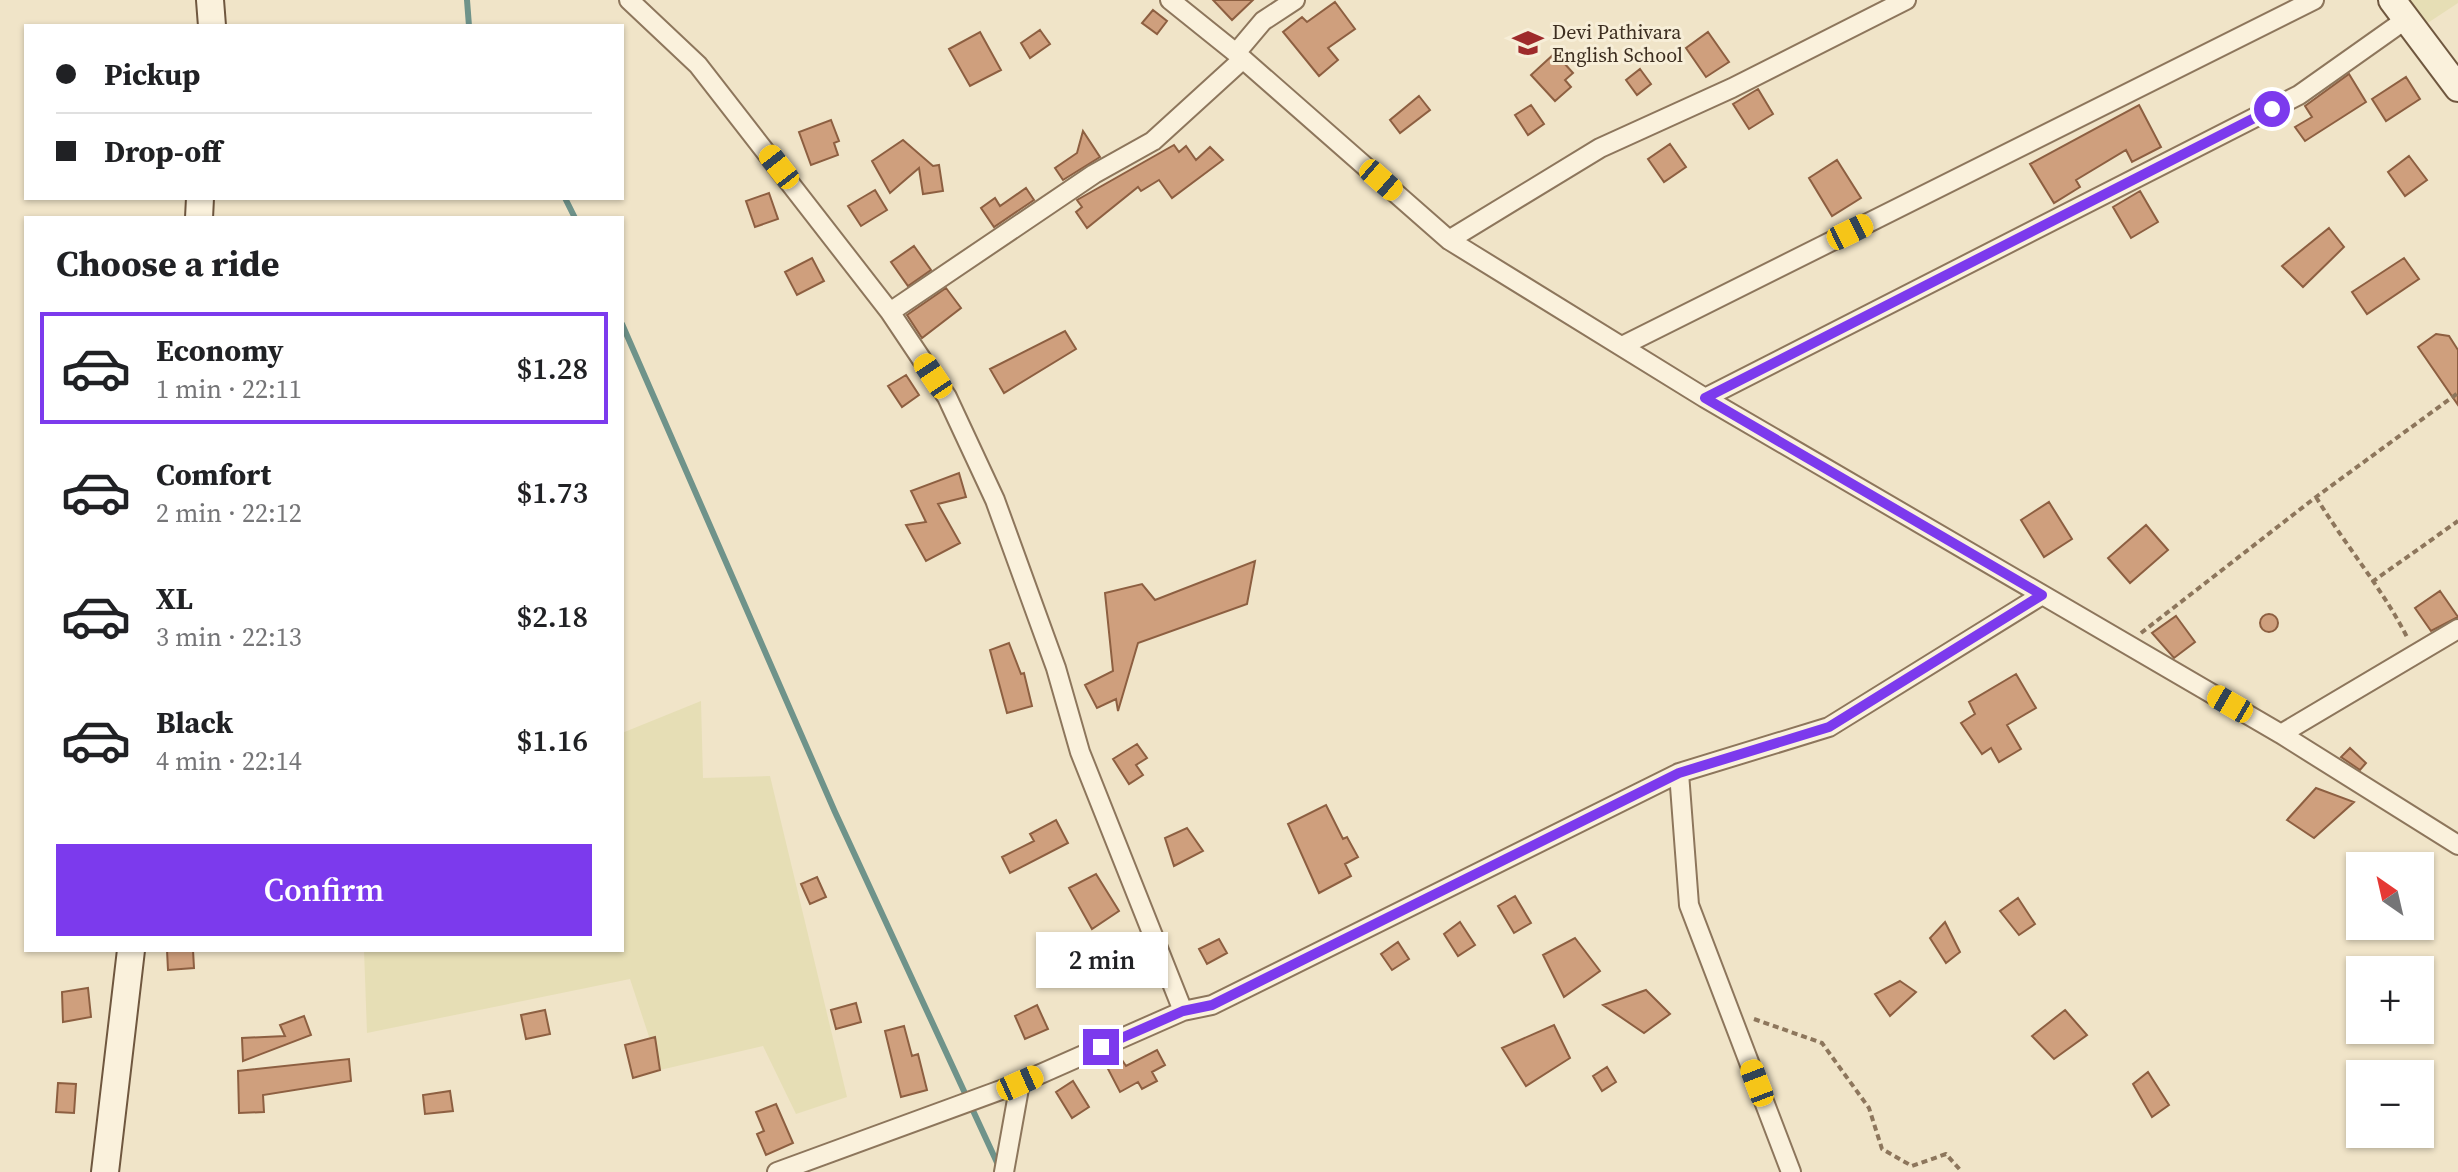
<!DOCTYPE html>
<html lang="en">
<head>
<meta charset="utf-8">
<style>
  :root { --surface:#fff; --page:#f6f6f6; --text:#202124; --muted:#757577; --line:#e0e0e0; --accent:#7c3aed }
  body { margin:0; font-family:"Source Serif 4",serif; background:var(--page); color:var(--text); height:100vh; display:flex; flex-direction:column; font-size:30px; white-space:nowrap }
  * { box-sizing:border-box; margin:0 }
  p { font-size:26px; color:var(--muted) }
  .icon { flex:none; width:44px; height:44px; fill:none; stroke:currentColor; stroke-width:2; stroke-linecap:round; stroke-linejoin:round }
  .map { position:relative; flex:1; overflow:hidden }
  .panel { position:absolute; left:24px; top:216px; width:600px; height:736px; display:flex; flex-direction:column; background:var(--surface); border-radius:0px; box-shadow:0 2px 6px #0004 }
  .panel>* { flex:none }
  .guide { position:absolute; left:24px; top:24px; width:600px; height:176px; border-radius:0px; box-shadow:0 2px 6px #0004; display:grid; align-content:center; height:176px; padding:0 32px; background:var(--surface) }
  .needle { width:52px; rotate:326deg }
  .buttons { position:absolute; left:2346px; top:852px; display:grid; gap:16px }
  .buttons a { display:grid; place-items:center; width:88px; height:88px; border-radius:0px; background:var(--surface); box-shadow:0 2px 6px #0004; font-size:40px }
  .end { position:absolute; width:36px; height:36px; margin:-18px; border:10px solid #7c3aed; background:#fff; box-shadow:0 0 0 4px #fff }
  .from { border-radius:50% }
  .bubble { position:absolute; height:56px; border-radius:0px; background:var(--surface); box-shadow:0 2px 6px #0004; font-size:26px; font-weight:600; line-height:56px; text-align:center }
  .car { position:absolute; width:24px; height:48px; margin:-24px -12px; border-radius:10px; box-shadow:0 0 6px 2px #0007; background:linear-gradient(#f5c518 24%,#345 0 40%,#f5c518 0 76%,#345 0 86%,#f5c518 0) }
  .guide b { display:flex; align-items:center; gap:28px; height:76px; font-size:30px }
  .guide b+b { border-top:2px solid var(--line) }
  .guide i { width:20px; height:20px; background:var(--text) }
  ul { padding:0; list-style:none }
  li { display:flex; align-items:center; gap:24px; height:112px; margin:0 16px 12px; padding:0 16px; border:4px solid transparent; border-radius:0px }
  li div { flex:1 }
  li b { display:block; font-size:30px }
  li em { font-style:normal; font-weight:600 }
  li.current { border-color:var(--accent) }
  li>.icon { width:72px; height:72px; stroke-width:1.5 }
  h2 { padding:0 32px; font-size:36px; line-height:96px }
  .primary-button { display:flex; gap:16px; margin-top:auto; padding:16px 32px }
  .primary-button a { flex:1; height:92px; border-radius:0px; background:var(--accent); color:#fff; font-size:32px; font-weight:600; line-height:92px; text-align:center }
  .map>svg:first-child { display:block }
  .farmland { fill:#e6deb5 }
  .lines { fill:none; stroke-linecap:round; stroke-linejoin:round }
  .stream { stroke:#6f938a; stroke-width:6 }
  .building { fill:#cf9f7d; stroke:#8d5f41; stroke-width:2 }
  .street-casing { stroke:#8d765c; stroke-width:22 }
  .secondary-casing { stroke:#6f573f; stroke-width:30 }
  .path { stroke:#8d765c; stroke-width:4; stroke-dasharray:6 4; stroke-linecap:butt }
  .street { stroke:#faf1dc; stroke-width:18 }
  .secondary { stroke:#faf1dc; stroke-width:26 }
  .route { stroke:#7c3aed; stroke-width:10 }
  .labels { text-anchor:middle; stroke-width:6; stroke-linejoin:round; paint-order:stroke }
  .poi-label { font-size:20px; fill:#3d2e20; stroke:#f7eed8; text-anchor:start }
</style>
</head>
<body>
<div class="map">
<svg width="2458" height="1172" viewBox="0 0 2458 1172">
  <rect width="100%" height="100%" fill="#f0e4c8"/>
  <!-- farmland -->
  <path class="farmland" d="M 2392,0 L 2458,0 L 2458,3 L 2414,32 Z
    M 701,701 L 703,778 L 770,776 L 847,1097 L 796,1114 L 763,1046 L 660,1070 L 630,979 L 367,1033 L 364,950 L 622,950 L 622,733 Z"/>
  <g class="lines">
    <!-- stream -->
    <path class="stream" d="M 467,0 L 469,26
      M 565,198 L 575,218
      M 622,324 L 835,812 L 1000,1169"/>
  </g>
  <!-- building -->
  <path class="building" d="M 1213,0 L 1253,0 L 1232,20 Z
    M 1335,2 L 1355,29 L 1328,48 L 1338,60 L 1319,76 L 1283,32 L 1302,17 L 1307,22 Z
    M 1153,10 L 1167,21 L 1157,34 L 1142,23 Z
    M 1040,30 L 1050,44 L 1030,58 L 1021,43 Z
    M 980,32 L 1001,70 L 970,86 L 949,49 Z
    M 1708,32 L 1729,62 L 1706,77 L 1686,48 Z
    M 1555,53 L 1573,73 L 1565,80 L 1571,87 L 1555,101 L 1531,75 Z
    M 1640,69 L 1651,84 L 1637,95 L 1626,80 Z
    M 2349,74 L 2366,102 L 2305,141 L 2295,127 L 2312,117 L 2305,106 Z
    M 2406,77 L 2420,99 L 2386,121 L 2372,99 Z
    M 1758,89 L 1773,114 L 1749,129 L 1733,104 Z
    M 1419,96 L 1430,110 L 1400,133 L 1390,120 Z
    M 1531,105 L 1544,124 L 1528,135 L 1515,115 Z
    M 2139,105 L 2161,147 L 2132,162 L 2126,150 L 2076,180 L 2080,187 L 2054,203 L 2030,164 Z
    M 831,120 L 839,141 L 834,143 L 838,155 L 811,165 L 799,132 Z
    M 1083,131 L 1100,157 L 1063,180 L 1055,168 L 1077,153 Z
    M 903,140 L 933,166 L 939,165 L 943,191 L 923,194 L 919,168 L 890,193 L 872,161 Z
    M 1670,144 L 1686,167 L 1664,182 L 1648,159 Z
    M 1174,145 L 1179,152 L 1186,146 L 1196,160 L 1210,147 L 1223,160 L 1172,198 L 1159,180 L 1141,191 L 1138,187 L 1087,228 L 1076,212 L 1082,207 L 1077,200 Z
    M 2409,156 L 2427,180 L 2405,196 L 2388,172 Z
    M 1837,160 L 1861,198 L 1832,216 L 1809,178 Z
    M 1026,188 L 1034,200 L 994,227 L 981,208 L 995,198 L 1000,206 Z
    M 875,190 L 887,210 L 861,226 L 848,206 Z
    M 2140,191 L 2158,222 L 2131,238 L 2113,207 Z
    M 769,193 L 778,219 L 755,227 L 746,201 Z
    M 2329,228 L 2344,247 L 2303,287 L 2282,266 Z
    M 914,246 L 931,270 L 908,286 L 891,262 Z
    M 812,258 L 824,281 L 797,295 L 785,272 Z
    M 2404,258 L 2419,279 L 2367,314 L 2352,292 Z
    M 946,288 L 961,308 L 922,338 L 907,315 Z
    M 1065,331 L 1076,349 L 1004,393 L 990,369 Z
    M 2436,334 L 2449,336 L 2458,350 L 2458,405 L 2418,347 Z
    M 906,375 L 919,395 L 902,407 L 888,386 Z
    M 959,473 L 966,497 L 938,504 L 960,543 L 926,561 L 906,525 L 926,522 L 911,491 Z
    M 2049,502 L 2072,539 L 2044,557 L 2021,520 Z
    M 2146,525 L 2168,550 L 2130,583 L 2108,558 Z
    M 1255,561 L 1247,604 L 1138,643 L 1118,711 L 1116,699 L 1097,708 L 1085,685 L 1113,671 L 1105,593 L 1142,584 L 1155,600 Z
    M 2440,591 L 2458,617 L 2431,631 L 2415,608 Z
    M2260 623a9 9 0 1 1 18 0a9 9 0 1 1-18 0Z
    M 2176,616 L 2195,642 L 2174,658 L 2152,633 Z
    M 1009,643 L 1021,674 L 1024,673 L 1032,706 L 1007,713 L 990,650 Z
    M 2016,674 L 2036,708 L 2007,725 L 2021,749 L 1999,762 L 1991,748 L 1982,754 L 1961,723 L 1975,714 L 1969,702 Z
    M 1137,744 L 1147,758 L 1136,765 L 1143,775 L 1129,784 L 1113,759 Z
    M 2350,748 L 2366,763 L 2360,770 L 2341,757 Z
    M 2316,788 L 2354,802 L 2314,838 L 2287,820 Z
    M 1326,805 L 1343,839 L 1347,837 L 1358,857 L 1345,864 L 1351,876 L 1319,893 L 1288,824 Z
    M 1056,820 L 1068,843 L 1010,873 L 1002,857 L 1034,841 L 1030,834 Z
    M 1187,828 L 1203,851 L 1174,866 L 1165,838 Z
    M 1096,874 L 1119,911 L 1092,929 L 1069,888 Z
    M 817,877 L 826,897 L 810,904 L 801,884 Z
    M 1515,896 L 1531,923 L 1514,933 L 1498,906 Z
    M 2018,898 L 2035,924 L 2019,935 L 2000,911 Z
    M 1460,922 L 1475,945 L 1458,956 L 1444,934 Z
    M 1945,922 L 1960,952 L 1946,963 L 1930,938 Z
    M 1575,938 L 1600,971 L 1564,997 L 1543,955 Z
    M 1219,939 L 1227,953 L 1207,964 L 1199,949 Z
    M 1398,942 L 1409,959 L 1392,970 L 1381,954 Z
    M 167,950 L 193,950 L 194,968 L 168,970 Z
    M 1900,981 L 1916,992 L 1890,1016 L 1875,994 Z
    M 88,988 L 91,1017 L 63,1022 L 62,992 Z
    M 1646,990 L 1670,1014 L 1644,1033 L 1603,1005 Z
    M 856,1003 L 861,1022 L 836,1029 L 831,1010 Z
    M 1037,1005 L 1048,1029 L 1025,1039 L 1015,1016 Z
    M 545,1010 L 550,1034 L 526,1039 L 521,1015 Z
    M 2065,1010 L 2087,1035 L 2054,1059 L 2032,1036 Z
    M 304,1016 L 311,1035 L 243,1061 L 242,1038 L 285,1036 L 280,1025 Z
    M 1554,1025 L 1570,1058 L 1526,1086 L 1502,1048 Z
    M 904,1026 L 912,1056 L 918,1054 L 927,1090 L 901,1097 L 885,1031 Z
    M 655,1037 L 660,1070 L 633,1078 L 625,1045 Z
    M 1157,1050 L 1165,1065 L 1152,1072 L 1157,1081 L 1142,1089 L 1138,1082 L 1120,1092 L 1107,1067 L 1122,1060 L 1126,1066 Z
    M 349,1059 L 351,1081 L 263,1095 L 264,1112 L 239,1113 L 238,1071 Z
    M 1607,1067 L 1616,1082 L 1602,1091 L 1593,1076 Z
    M 2148,1072 L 2169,1105 L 2152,1117 L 2133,1084 Z
    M 1073,1081 L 1089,1107 L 1072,1118 L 1056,1092 Z
    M 58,1083 L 76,1084 L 74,1113 L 56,1112 Z
    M 450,1091 L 453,1111 L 425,1114 L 423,1095 Z
    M 776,1104 L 793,1143 L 766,1155 L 757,1134 L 764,1131 L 756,1112 Z"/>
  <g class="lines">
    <!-- street casing -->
    <g class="street-casing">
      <path id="street" d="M 629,0 L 698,65 L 890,312 L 947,397 L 995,500 L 1056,668 L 1080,752 L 1183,1011
        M 1170,0 L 1236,53 L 1449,240 L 1705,398 L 2281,734
        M 1236,53 L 1263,21 L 1295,0
        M 1449,240 L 1600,148 L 1732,88 L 1906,0
        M 890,312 L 1094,174 L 1153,141 L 1243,59
        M 1622,346 L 2314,0
        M 1705,398 L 2299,95 L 2405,20
        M 2458,629 L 2281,734 L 2458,845
        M 1679,773 L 1689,905 L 1791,1172
        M 777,1172 L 1020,1083 L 1183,1011 L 1212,1005 L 1679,773 L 1829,727 L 2042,595
        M 1004,1172 L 1020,1083"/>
    </g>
    <!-- secondary casing -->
    <g class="secondary-casing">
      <path id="secondary" d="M 210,0 L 212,26
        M 2392,0 L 2458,88
        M 199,218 L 200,198
        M 105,1172 L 131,950"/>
    </g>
    <!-- path -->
    <path class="path" d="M 2316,497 C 2345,545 2383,589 2408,639
      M 2372,582 L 2458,521
      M 2141,633 L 2316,497 L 2458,393
      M 1754,1019 L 1822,1043 L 1869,1108 L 1882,1149 L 1912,1166 L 1946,1154 L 1962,1172"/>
    <!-- street -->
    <use href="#street" class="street"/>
    <!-- secondary -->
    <use href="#secondary" class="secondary"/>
  </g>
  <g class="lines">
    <!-- route -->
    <path class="route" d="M 1101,1047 L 1183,1011 L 1212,1005 L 1679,773 L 1829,727 L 2042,595 L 1705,398 L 2272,109"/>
  </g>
  <!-- icons -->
  <defs>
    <g id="school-bare" transform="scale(2.4)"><path d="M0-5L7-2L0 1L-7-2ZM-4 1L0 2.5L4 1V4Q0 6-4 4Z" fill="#9e2a2b" stroke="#f7eed8" stroke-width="2.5" paint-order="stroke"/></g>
  </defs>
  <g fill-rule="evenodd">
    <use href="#school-bare" x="1528" y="43"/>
  </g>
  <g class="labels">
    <!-- poi labels -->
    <g class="poi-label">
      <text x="1552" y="39">Devi Pathivara<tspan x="1552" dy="23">English School</tspan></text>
    </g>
  </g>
</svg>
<div class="buttons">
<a><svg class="needle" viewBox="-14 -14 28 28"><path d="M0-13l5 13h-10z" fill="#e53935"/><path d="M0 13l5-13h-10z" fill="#757577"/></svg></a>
<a>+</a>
<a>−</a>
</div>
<i class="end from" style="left:2272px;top:109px"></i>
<i class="end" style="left:1101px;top:1047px"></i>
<div class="bubble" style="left:1036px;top:932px;width:132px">2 min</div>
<i class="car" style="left:779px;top:167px;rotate:322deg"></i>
<i class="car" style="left:1381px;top:180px;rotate:131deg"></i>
<i class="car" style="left:1850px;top:232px;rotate:64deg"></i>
<i class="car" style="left:933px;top:376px;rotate:326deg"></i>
<i class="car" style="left:2230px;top:704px;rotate:300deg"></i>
<i class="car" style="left:1020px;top:1083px;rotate:66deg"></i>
<i class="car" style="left:1757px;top:1083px;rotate:339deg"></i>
<div class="guide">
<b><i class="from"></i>Pickup</b>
<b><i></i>Drop-off</b>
</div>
<section class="panel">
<h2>Choose a ride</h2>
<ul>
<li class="current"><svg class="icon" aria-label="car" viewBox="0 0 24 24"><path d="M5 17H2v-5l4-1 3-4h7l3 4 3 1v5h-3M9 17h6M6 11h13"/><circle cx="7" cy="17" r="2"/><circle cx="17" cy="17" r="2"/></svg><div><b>Economy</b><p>1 min · 22:11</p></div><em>$1.28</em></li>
<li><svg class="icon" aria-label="car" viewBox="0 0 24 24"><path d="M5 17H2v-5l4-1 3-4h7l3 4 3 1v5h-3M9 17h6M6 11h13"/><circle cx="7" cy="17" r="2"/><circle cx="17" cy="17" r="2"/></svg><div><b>Comfort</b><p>2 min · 22:12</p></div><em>$1.73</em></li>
<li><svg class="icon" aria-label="car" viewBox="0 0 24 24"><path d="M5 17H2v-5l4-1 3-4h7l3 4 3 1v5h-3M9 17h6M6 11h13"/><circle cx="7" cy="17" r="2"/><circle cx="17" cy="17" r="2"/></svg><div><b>XL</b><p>3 min · 22:13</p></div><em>$2.18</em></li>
<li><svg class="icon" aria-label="car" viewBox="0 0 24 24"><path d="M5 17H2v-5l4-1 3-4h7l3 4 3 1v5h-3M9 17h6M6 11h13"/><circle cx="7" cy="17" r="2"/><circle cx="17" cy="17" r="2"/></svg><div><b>Black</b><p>4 min · 22:14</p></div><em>$1.16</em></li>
</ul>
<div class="primary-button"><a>Confirm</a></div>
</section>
</div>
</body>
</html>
